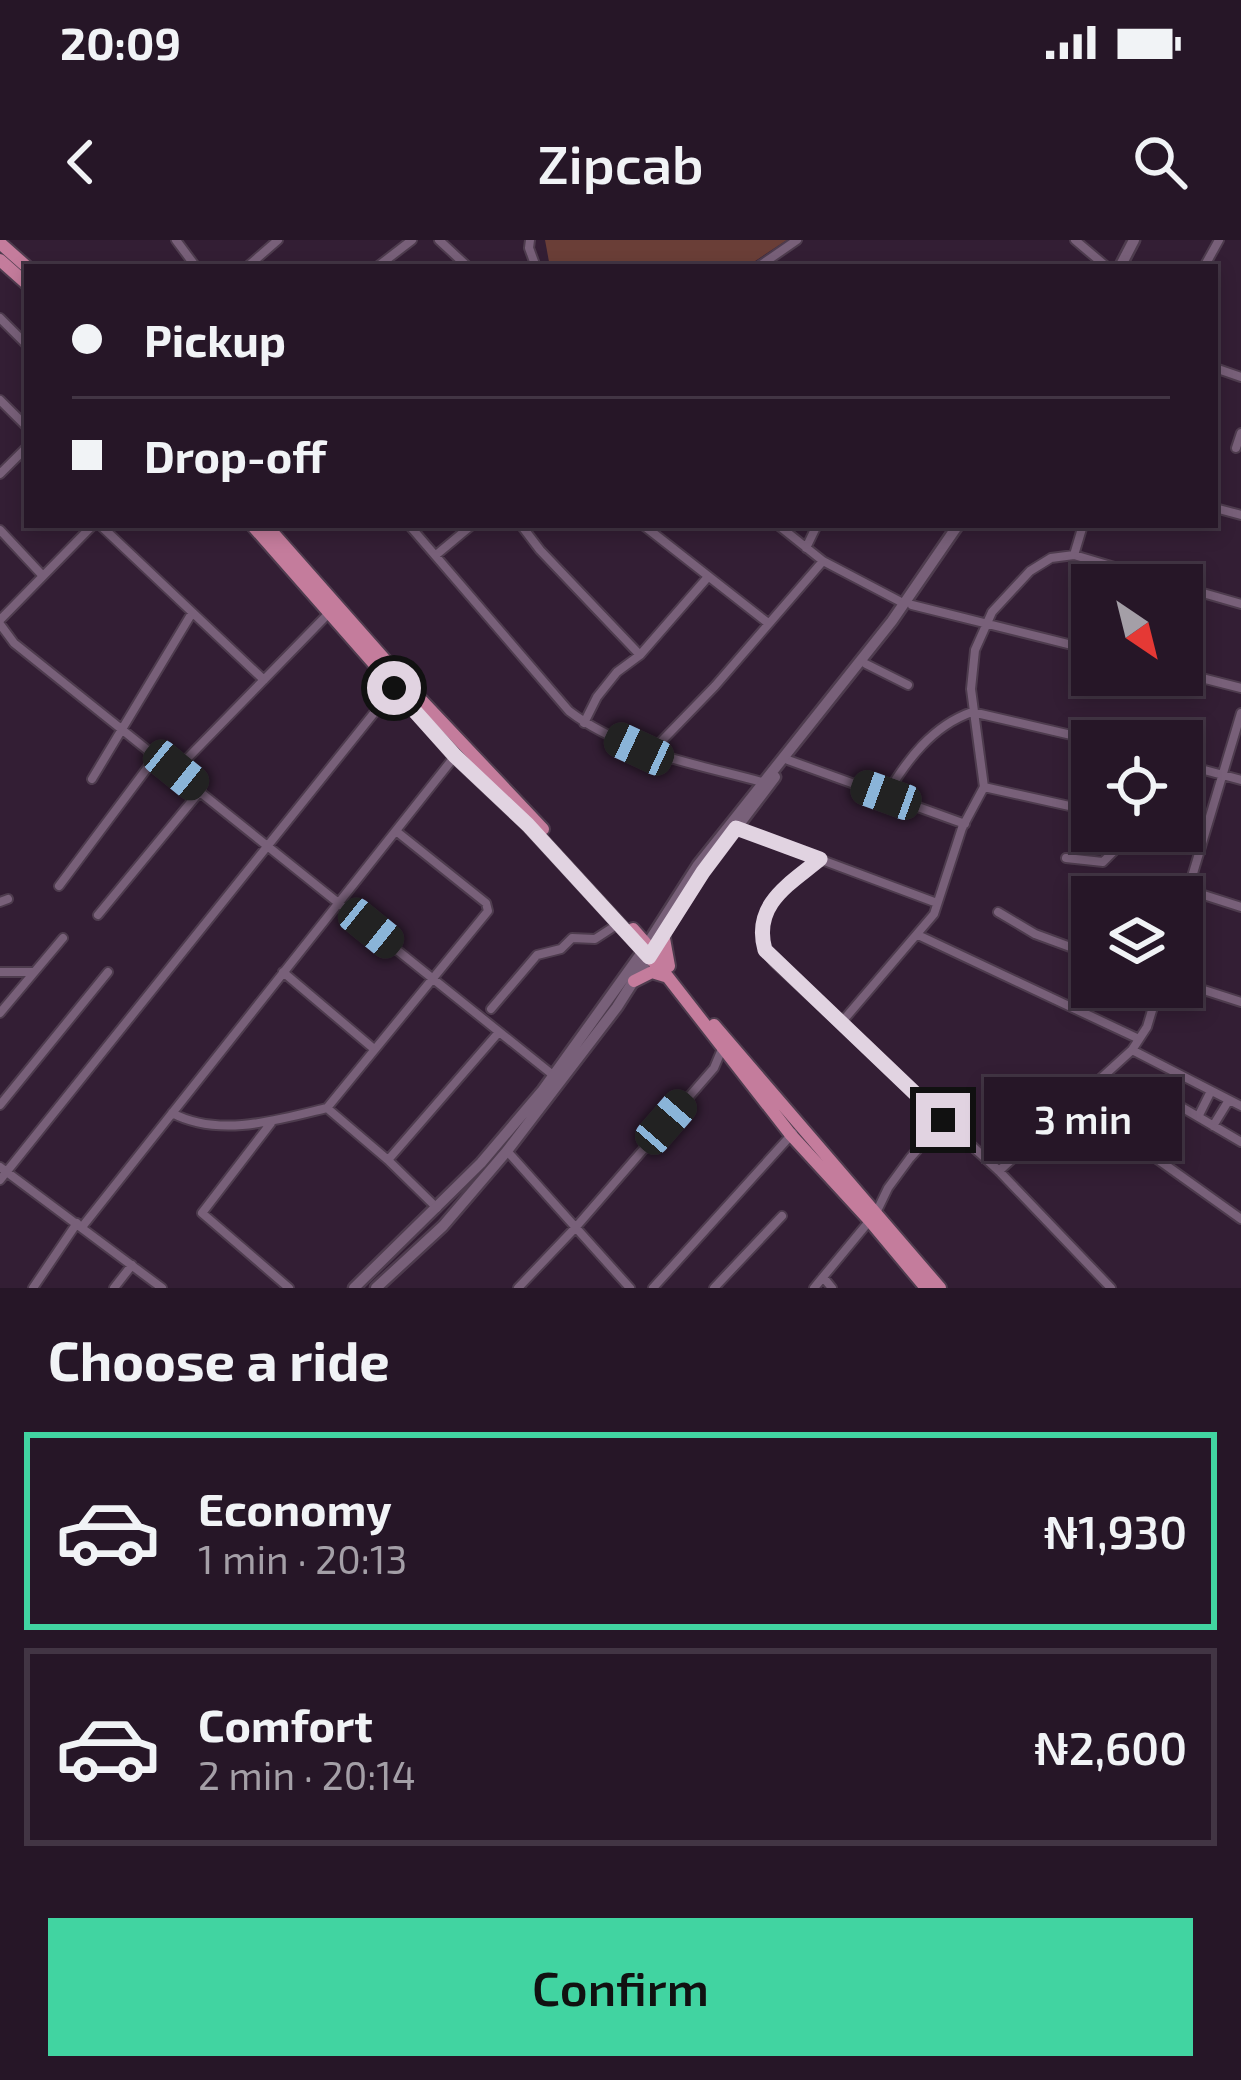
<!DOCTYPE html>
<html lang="en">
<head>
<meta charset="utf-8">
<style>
  :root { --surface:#261627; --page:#322333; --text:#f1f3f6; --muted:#a49fa7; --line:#423544; --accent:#41d4a1 }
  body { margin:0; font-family:"Exo 2",sans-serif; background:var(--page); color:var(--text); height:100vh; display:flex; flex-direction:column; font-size:45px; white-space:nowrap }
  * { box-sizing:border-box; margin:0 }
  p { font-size:39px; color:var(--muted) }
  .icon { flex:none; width:66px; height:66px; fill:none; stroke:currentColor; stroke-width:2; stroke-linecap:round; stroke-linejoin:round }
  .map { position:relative; height:1048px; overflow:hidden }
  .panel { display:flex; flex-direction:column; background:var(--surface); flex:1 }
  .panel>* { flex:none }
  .top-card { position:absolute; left:24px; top:24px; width:1194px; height:264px; border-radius:0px; box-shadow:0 6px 18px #0003,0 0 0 3px var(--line); display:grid; align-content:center; height:264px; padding:0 48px; background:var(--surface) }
  .needle { width:78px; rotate:145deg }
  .fabs { position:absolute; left:1071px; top:324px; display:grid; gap:24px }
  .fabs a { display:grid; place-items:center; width:132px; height:132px; border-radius:0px; background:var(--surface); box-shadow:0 6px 18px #0003,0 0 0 3px var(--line); font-size:60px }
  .end { position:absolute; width:54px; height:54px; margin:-27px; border:15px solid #e1d3e1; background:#111; box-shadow:0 0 0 6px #111 }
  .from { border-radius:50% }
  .bubble { position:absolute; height:84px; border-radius:0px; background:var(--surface); box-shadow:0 6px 18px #0003,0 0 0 3px var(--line); font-size:39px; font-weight:600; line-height:84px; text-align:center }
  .car { position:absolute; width:36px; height:72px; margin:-36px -18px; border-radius:15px; box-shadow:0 0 9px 3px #0007; background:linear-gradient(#222 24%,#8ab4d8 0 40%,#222 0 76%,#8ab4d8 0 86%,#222 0) }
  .top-card b { display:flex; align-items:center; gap:42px; height:114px; font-size:45px }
  .top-card b+b { border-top:3px solid var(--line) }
  .top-card i { width:30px; height:30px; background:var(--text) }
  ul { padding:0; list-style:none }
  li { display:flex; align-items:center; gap:36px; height:198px; margin:0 24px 18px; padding:0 24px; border:6px solid var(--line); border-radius:0px }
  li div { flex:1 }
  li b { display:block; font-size:45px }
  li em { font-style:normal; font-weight:600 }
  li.on { border-color:var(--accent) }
  li>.icon { width:108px; height:108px; stroke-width:1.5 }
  h2 { padding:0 48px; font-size:54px; line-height:144px }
  .cta { display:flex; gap:24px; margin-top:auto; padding:24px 48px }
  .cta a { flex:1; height:138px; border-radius:0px; background:var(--accent); color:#111; font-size:48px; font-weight:600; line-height:138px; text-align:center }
  .status { display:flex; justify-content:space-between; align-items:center; height:84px; padding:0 60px; background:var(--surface); direction:ltr }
  .status svg { height:33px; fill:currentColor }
  header { display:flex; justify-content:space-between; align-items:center; height:156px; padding:0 48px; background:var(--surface); font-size:54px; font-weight:600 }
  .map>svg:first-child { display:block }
  .green { fill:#6a3e37 }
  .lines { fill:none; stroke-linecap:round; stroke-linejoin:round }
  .street-casing { stroke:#4e3c4e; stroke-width:12 }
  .secondary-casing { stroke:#4e3c4e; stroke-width:15 }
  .primary-casing { stroke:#4e3c4e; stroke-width:16 }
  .street { stroke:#786079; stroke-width:8 }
  .secondary { stroke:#786079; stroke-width:10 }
  .primary { stroke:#c47c9c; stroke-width:12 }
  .route { stroke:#e1d3e1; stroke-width:15 }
</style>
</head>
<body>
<div class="status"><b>20:09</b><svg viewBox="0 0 49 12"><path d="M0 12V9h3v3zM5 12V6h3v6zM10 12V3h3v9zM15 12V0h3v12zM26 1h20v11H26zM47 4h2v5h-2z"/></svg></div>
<header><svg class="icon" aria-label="back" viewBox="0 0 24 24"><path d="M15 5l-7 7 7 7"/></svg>Zipcab<svg class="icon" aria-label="search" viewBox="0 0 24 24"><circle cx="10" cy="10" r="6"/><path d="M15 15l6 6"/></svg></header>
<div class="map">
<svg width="1241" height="1048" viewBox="0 0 1241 1048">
  <rect width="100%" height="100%" fill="#331e34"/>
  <!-- green -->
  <path class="green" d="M 545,0 L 787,0 L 746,27 L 550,27 Z"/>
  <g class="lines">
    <!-- street casing -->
    <g class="street-casing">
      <path id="street" d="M 176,0 L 196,27
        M 439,0 L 468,27
        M 530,0 L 529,8 L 536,27
        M 1075,0 L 1107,27
        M 247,27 L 278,0
        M 377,27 L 412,0
        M 758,27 L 797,0
        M 1204,27 L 1219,0
        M 0,78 L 27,105
        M 1215,128 L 1241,137
        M 0,160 L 27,187
        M 1236,208 L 1241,193
        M 0,234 L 27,207
        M 1215,268 L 1241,275
        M 100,285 L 264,440
        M 409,285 L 569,471 C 624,513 697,524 762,542
        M 521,285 L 540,310 L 640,415
        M 643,285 L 768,383
        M 778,285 L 823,321 L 903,363
        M 0,290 L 43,336
        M 806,308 L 817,285
        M 436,315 L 472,285
        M 1074,315 L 1083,285
        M 1182,347 L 1241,364
        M 912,365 L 1092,410
        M 0,380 L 93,285
        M 0,384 L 14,403 L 553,835
        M 866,424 L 908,445
        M 1182,433 L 1241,448
        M 584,483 L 597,457 L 617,432 L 640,415 L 707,338
        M 651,512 L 715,446 L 823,321
        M 788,520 L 965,584
        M 1182,524 L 1241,540
        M 176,530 L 329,373
        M 92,539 L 192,373
        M 984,547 L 1092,571
        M 886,555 C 907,520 932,486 972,472 L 1097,501
        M 736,588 L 937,663
        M 1170,591 L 1203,599
        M 1066,618 L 1103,622 L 1113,612 L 1119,591
        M 821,619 C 788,646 738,676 774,722 L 999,931 L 1111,1048
        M 59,646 L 157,515
        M 1188,650 L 1241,667
        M 0,662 L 8,659
        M 1182,670 L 1241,473
        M 998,672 L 1035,694 L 1092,715
        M 98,675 L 201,550
        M 918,695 L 1139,799
        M 0,732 L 32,732
        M 283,732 L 374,809
        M 1182,743 L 1241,762
        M 491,769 L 537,715 L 561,709 L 572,698 L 595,699 L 618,684
        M 0,773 L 63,698
        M 841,783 L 934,674 L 962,588 L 984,547 L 971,449 L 975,410 L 992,372 L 1030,331 L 1051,318 L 1074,315 L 1175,345
        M 1132,810 L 1241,866
        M 1176,833 L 1166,858 L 1241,902
        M 1076,861 L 1241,979
        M 0,865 L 108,732
        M 327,868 L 488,671 L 486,663 L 396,591
        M 172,873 C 219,898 278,880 327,868 L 388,920 L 437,968
        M 1198,877 L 1211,851
        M 271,883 L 202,973 L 289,1048
        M 1213,886 L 1229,860
        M 507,911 L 630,1048
        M 388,920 L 499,792
        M 0,927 L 162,1048
        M 999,931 L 1132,810 L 1147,787 L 1159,747
        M 0,940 L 394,448
        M 82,987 L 455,516
        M 823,1037 L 832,1048
        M 33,1048 L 77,983
        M 114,1048 L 132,1025
        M 518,1048 L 576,987 L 714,828 L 722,809
        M 653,1048 L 793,893
        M 714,1048 L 782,976
        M 814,1048 L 876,973 L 888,948 L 910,918 L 943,881"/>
    </g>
    <!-- secondary casing -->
    <g class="secondary-casing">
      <path id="secondary" d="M 1120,27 L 1134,0
        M 354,1048 L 481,923 L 543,850 L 643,711 L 698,625 L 892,381 L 958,285
        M 376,1048 L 443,986 L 507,911 L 617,767 L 703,632 L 775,537"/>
    </g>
    <!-- primary casing -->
    <g class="primary-casing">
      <path id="primary" d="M 0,3 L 27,27
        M 0,20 L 27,44
        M 252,285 L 455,516 L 528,585 L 667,736 L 791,895 L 870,981 L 926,1048
        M 266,285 L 409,447 L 543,589
        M 633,689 L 663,723
        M 663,693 L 669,726
        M 634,741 L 652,732 L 665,736
        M 714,785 L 940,1048"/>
    </g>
    <!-- street -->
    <use href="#street" class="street"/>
    <!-- secondary -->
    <use href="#secondary" class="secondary"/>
    <!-- primary -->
    <use href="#primary" class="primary"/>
  </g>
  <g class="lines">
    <!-- route -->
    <path class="route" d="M 394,448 L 455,516 L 528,585 L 649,717 L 703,632 L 736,588 L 820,619 C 790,644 752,664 765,710 L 943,880"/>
  </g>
</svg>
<div class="fabs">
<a><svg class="needle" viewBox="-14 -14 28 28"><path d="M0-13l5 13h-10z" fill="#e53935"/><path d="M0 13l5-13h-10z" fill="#a49fa7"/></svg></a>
<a><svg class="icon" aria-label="locate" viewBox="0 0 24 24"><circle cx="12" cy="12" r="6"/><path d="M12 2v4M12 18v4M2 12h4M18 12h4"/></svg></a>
<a><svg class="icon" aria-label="layers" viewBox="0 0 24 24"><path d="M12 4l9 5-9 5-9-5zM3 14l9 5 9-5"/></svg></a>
</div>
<i class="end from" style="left:394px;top:448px"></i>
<i class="end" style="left:943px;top:880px"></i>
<div class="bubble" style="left:984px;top:837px;width:198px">3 min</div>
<i class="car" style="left:639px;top:509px;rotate:295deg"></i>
<i class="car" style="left:176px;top:530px;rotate:129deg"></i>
<i class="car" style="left:886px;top:555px;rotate:290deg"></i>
<i class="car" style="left:371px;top:688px;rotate:129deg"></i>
<i class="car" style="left:666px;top:882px;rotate:41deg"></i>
<div class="top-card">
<b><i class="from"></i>Pickup</b>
<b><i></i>Drop-off</b>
</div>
</div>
<section class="panel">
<h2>Choose a ride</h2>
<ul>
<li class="on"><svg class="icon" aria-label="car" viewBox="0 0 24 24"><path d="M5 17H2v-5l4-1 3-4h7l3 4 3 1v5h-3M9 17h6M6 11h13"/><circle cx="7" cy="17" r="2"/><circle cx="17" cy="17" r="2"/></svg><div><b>Economy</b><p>1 min · 20:13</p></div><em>₦1,930</em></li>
<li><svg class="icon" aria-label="car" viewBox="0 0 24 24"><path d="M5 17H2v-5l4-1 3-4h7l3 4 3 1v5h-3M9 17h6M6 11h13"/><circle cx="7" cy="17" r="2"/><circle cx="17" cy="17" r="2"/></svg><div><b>Comfort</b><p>2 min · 20:14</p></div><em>₦2,600</em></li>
</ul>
<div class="cta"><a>Confirm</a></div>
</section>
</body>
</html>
